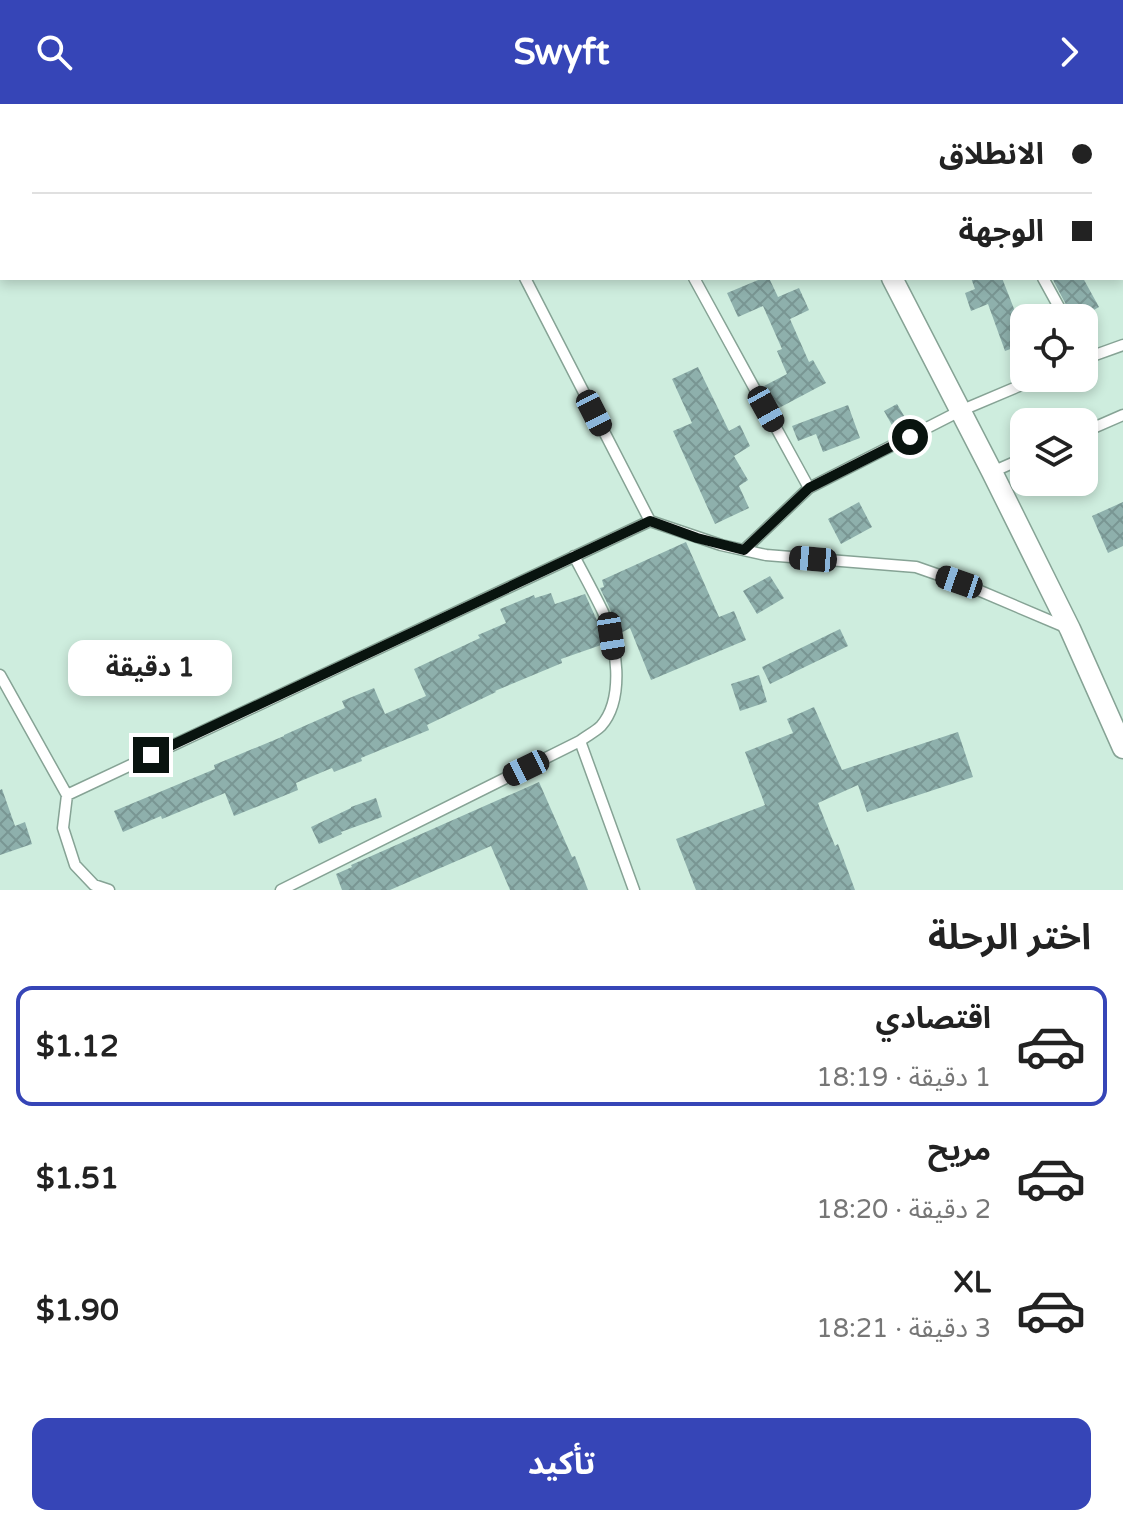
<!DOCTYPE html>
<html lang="ar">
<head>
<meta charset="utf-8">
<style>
  :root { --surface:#fff; --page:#f6f6f6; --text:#222; --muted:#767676; --line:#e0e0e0; --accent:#3645b7 }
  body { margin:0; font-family:"Varela Round","Noto Sans Arabic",sans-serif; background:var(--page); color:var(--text); direction:rtl; height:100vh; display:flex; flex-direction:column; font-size:30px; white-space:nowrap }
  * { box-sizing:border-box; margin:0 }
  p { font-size:26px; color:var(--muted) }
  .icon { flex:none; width:44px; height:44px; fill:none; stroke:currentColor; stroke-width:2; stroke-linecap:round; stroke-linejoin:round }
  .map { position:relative; height:786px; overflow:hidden; direction:ltr }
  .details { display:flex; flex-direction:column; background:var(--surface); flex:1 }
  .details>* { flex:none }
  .hud { position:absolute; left:0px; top:0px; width:1124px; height:176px; box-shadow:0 4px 12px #0003; direction:rtl; display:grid; align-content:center; height:176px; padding:0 32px; background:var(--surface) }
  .controls { position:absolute; left:1010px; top:200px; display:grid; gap:16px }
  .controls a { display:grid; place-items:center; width:88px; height:88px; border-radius:16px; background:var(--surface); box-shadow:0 4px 12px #0003; font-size:40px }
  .end { position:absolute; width:36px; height:36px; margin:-18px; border:10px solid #09140f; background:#fff; box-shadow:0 0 0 4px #fff }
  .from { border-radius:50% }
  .bubble { position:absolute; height:56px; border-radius:16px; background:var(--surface); box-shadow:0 4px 12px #0003; font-size:26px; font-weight:700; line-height:56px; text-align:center; direction:rtl }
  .car { position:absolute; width:24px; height:48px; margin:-24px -12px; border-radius:10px; box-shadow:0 0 6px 2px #0007; background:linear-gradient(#222 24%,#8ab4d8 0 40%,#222 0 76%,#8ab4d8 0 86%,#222 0) }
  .hud b { display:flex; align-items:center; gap:28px; height:76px; font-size:30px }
  .hud b+b { border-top:2px solid var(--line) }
  .hud i { width:20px; height:20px; background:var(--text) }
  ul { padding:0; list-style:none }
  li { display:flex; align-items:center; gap:24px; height:120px; margin:0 16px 12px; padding:0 16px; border:4px solid transparent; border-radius:16px }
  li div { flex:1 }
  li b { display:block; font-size:30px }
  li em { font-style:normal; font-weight:700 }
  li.current { border-color:var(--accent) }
  li>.icon { width:72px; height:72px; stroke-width:1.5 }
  h2 { padding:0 32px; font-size:36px; line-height:96px }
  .button { display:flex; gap:16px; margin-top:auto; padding:16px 32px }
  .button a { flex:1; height:92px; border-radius:16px; background:var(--accent); color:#fff; font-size:32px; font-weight:700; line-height:92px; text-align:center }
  header { display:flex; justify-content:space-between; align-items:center; height:104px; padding:0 32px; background:var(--accent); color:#fff; font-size:36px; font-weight:700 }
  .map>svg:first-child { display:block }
  .building { fill:url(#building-cross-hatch) }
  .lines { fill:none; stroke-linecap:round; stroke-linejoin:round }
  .service-casing { stroke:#86a395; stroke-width:13 }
  .minor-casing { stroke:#86a395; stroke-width:23 }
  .service { stroke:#fff; stroke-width:10 }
  .minor { stroke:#fff; stroke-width:20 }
  .route { stroke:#09140f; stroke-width:10 }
</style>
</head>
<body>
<header><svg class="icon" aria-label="forward" viewBox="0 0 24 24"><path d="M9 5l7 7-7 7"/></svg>Swyft<svg class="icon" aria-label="search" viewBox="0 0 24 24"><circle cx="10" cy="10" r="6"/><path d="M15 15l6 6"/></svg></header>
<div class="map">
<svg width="1123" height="786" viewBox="0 0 1123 786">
  <defs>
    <pattern id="building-cross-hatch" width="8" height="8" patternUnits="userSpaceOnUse" patternTransform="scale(2)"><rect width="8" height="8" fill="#8eb0ac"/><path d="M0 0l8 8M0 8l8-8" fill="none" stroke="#799693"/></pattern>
  </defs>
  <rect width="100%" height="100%" fill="#ceedde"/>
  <!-- building -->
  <path class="building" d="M 763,174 L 769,174 L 778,193 L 799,184 L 809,206 L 790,215 L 809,258 L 813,256 L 826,279 L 777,305 L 764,282 L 787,270 L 777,247 L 782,245 L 763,202 L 738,213 L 727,189 Z
    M 971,174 L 1002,174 L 1018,215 L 1050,203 L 1056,214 L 1024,214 L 1024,240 L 1005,247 L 988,200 L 971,207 L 965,189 L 975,185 Z
    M 1052,174 L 1083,174 L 1099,203 L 1080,214 L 1073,214 Z
    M 698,263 L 729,327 L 740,321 L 750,342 L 734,352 L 748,376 L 739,382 L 749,404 L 715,420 L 673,327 L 692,319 L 672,275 Z
    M 897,300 L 906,315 L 893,323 L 884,307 Z
    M 848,301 L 860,334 L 823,348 L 816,330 L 798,337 L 792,322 Z
    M 859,398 L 872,423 L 841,440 L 828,415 Z
    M 1123,398 L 1123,442 L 1108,449 L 1092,412 Z
    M 686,438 L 719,513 L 734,507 L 746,536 L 651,576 L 630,524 L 619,530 L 610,505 L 600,484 L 604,483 L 602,476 Z
    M 770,472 L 784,494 L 757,510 L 743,487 Z
    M 551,489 L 555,500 L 585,490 L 600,523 L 604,540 L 561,555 L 562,559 L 495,587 L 496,588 L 427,621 L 429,626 L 361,654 L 362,657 L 334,668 L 332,664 L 296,679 L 298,686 L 234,712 L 225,689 L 162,715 L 161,712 L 123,728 L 114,707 L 215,665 L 214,661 L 284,632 L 284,631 L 345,604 L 342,597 L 374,584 L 385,610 L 426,592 L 414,565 L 480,534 L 478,531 L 506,519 L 500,505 L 534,491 L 535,494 Z
    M 840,525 L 848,542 L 770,580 L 762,563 Z
    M 759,571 L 767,598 L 740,607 L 731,580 Z
    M 814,603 L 842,666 L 958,628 L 973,673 L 867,708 L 858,681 L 818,699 L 835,742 L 838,740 L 855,786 L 696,786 L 676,735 L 765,701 L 745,648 L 793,629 L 787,615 Z
    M 539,678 L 572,753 L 575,752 L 588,786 L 510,786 L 491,742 L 390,786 L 342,786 L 336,770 L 352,763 L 351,761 Z
    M 2,685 L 15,722 L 25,718 L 32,740 L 0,751 L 0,686 Z
    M 376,694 L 382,713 L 341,728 L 342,730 L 319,740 L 311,723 L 351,704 L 351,703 Z"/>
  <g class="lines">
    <!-- service casing -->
    <g class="service-casing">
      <path id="service" d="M 433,0 L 434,2
        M 608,0 L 609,2
        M 947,0 L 948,2
        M 1040,0 L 1042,2
        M 676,2 L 681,0
        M 1122,31 L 1123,31
        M 1122,159 L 1123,161
        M 525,174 L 650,417 L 721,441 L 766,451 L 916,463 L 959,478 L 1065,523
        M 694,174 L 809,384
        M 1043,174 L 1065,214
        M 1084,255 L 1123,241
        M 1084,328 L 1123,311
        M 992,368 L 1024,354
        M 744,446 L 809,384 L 960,307 L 1038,274
        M 0,571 L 67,691 L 63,724 L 75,761 L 94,781 L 109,786
        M 580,637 L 634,786
        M 67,691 L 650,417
        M 281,786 L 580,637 C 586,632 595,628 601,622 C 625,595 617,539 603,508 C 594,489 584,471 574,452"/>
    </g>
    <!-- minor casing -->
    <g class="minor-casing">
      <path id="minor" d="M 810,0 L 811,2
        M 892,174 L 992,368 L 1070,525 L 1123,644"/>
    </g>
    <!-- service -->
    <use href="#service" class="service"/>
    <!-- minor -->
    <use href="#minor" class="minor"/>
  </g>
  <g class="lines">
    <!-- route -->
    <path class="route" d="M 151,651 L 650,417 L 697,434 L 744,446 L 809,384 L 910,333"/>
  </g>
</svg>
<div class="controls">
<a><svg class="icon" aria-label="locate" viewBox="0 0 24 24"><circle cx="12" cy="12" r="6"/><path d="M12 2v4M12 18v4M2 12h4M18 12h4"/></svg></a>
<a><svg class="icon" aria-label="layers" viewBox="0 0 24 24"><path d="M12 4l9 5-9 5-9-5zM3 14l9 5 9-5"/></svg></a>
</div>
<i class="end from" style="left:910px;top:333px"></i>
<i class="end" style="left:151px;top:651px"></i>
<div class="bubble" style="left:68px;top:536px;width:164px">1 دقيقة</div>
<i class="car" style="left:766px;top:305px;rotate:151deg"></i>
<i class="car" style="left:594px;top:309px;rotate:153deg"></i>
<i class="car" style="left:813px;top:455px;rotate:275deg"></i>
<i class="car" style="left:959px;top:478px;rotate:289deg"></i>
<i class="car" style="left:611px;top:532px;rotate:171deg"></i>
<i class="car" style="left:526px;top:664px;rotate:244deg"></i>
<div class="hud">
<b><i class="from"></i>الانطلاق</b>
<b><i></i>الوجهة</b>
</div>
</div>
<section class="details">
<h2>اختر الرحلة</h2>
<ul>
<li class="current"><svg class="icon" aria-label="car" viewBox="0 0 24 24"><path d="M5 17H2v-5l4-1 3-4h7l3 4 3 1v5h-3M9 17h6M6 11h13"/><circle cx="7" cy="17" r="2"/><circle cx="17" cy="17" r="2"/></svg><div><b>اقتصادي</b><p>1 دقيقة · 18:19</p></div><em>$1.12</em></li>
<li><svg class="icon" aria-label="car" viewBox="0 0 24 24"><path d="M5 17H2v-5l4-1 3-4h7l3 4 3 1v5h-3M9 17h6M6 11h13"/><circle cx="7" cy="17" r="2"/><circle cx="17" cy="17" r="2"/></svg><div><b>مريح</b><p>2 دقيقة · 18:20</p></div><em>$1.51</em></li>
<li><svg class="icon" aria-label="car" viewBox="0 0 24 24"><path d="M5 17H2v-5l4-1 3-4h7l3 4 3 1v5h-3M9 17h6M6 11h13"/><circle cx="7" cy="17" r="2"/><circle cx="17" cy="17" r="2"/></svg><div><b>XL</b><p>3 دقيقة · 18:21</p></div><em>$1.90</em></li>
</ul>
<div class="button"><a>تأكيد</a></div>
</section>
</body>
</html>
